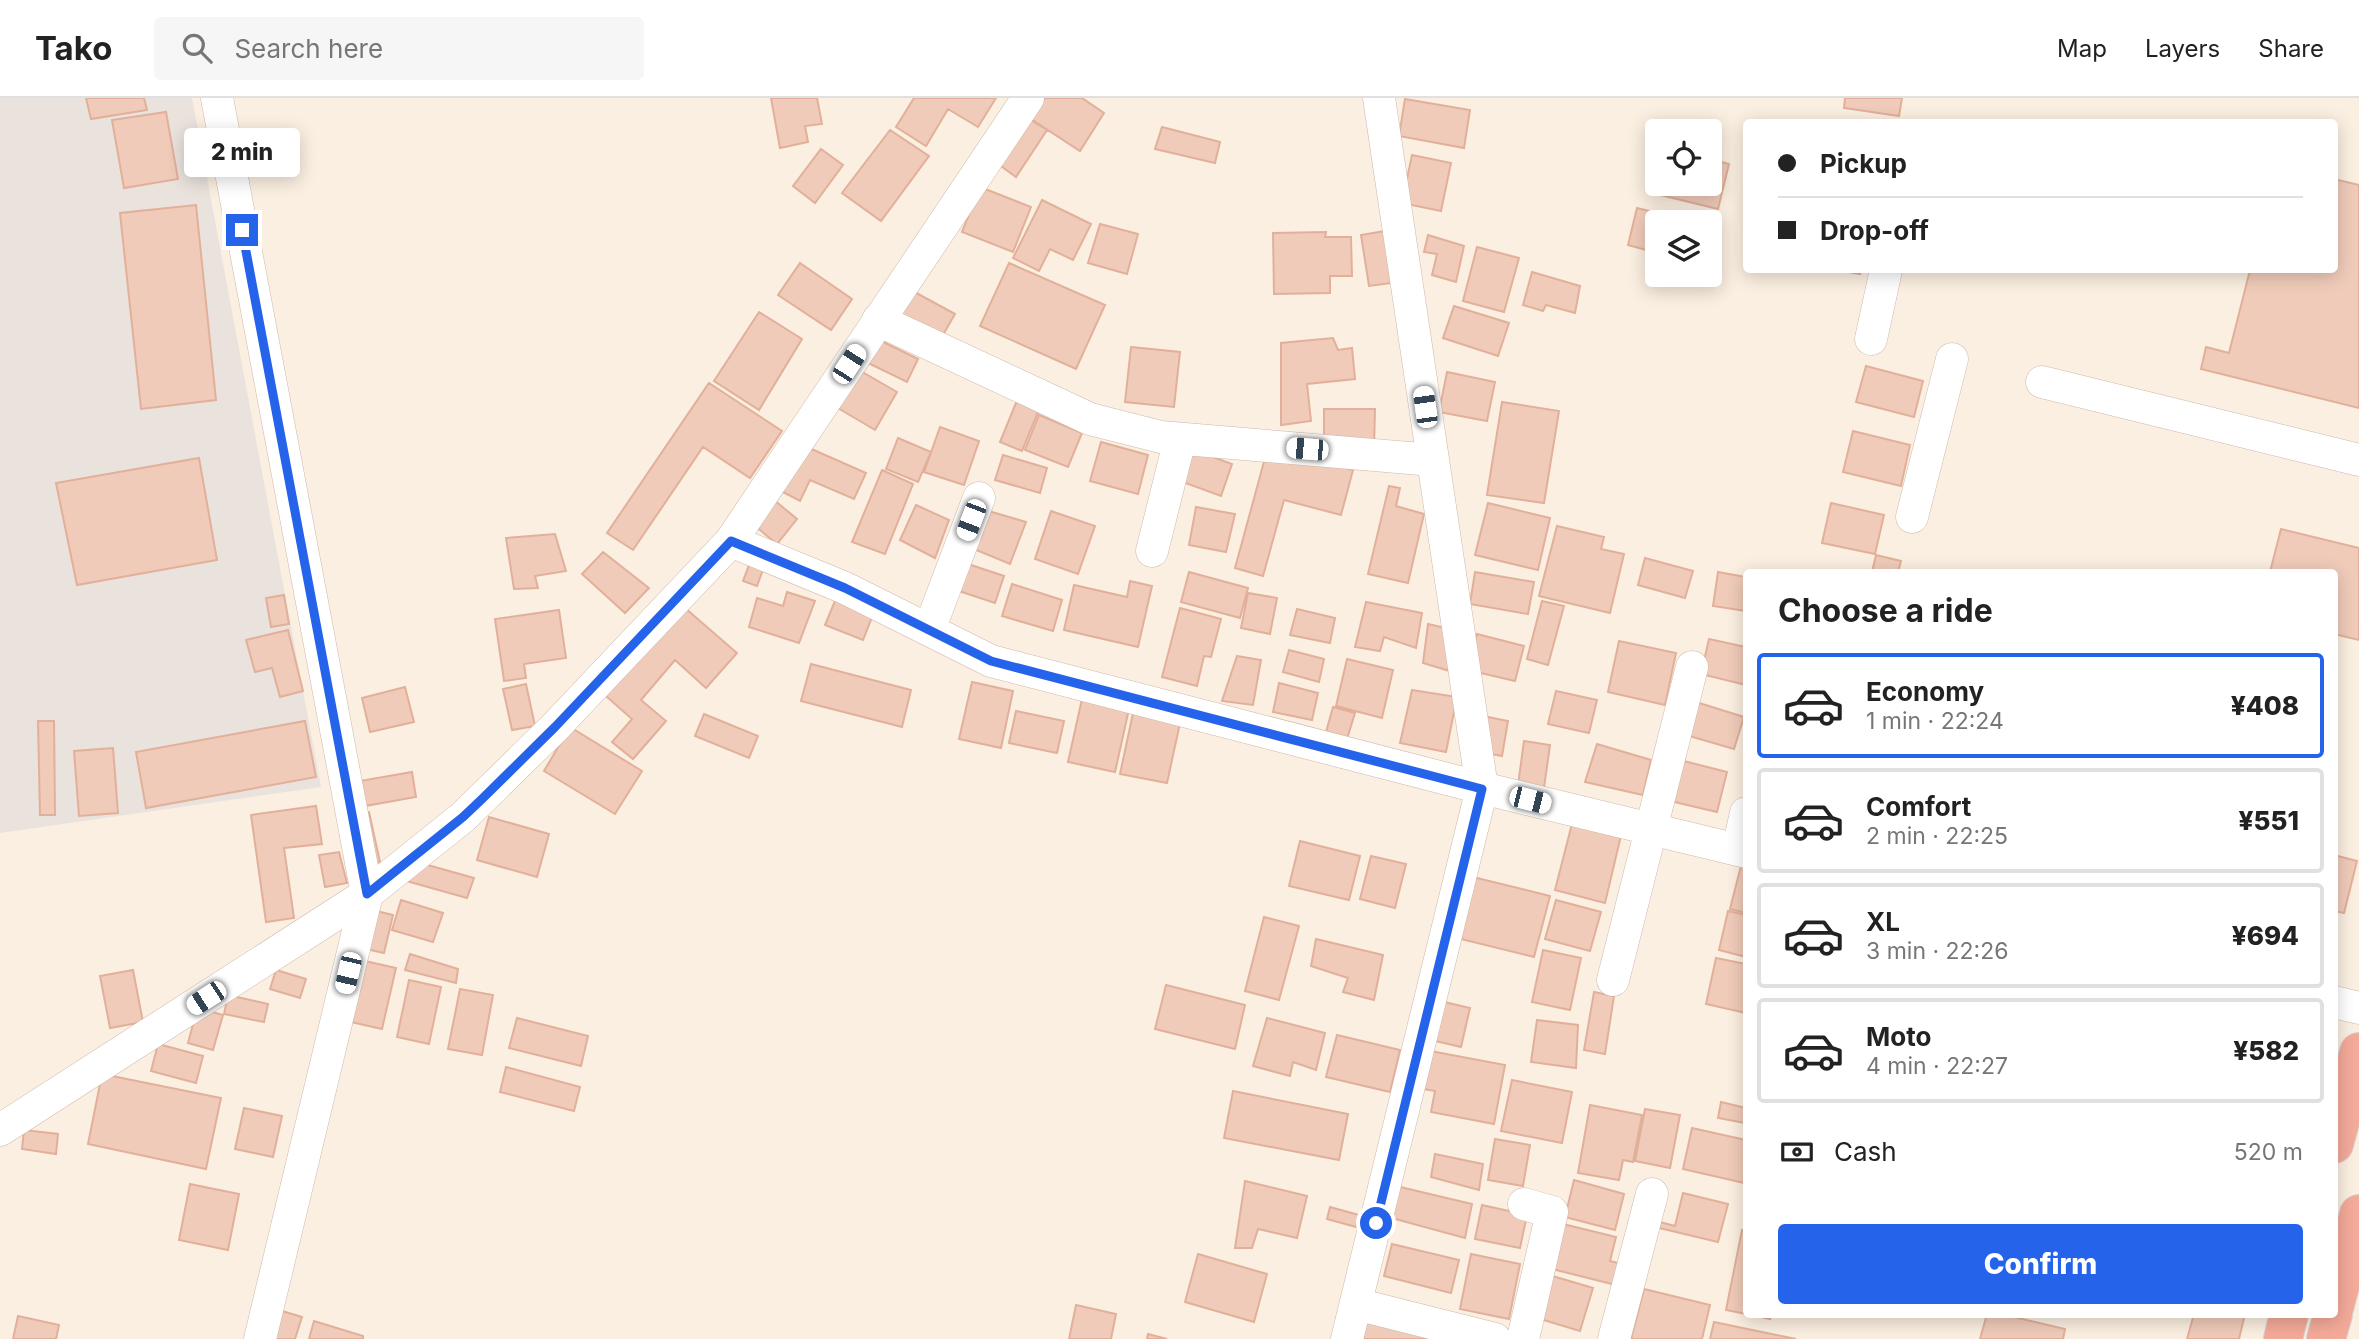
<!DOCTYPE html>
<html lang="en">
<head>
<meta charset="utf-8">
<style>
  :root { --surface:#fff; --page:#f6f6f6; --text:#222; --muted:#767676; --line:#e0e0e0; --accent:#2563eb }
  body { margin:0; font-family:Inter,sans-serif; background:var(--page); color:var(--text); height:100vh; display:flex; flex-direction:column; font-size:26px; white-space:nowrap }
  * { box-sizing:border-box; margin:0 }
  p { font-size:23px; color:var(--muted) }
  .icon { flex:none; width:38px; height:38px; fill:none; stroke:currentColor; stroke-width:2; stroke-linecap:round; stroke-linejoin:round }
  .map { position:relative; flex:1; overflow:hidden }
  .drawer { position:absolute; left:1743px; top:471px; width:595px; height:749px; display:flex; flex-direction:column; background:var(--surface); border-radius:7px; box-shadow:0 4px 18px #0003 }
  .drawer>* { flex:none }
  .banner { position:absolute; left:1743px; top:21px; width:595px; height:154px; border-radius:7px; box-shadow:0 4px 18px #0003; display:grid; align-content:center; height:154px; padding:0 35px; background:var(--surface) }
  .buttons { position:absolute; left:1645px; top:21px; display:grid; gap:14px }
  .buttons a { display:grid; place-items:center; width:77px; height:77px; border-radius:7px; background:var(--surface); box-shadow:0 4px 18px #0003; font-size:35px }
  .end { position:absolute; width:32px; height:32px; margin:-16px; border:9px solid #2563eb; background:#fff; box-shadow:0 0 0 4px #fff }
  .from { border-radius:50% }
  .bubble { position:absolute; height:49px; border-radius:7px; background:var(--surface); box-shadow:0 4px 18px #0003; font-size:23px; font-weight:800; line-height:49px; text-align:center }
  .car { position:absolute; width:21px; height:42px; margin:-21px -10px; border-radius:9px; box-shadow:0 0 5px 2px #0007; background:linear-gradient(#fff 24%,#345 0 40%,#fff 0 76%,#345 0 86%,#fff 0) }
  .banner b { display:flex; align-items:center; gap:24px; height:66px; font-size:26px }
  .banner b+b { border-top:2px solid var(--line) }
  .banner i { width:18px; height:18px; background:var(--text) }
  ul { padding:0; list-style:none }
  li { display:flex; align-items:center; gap:21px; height:105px; margin:0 14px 10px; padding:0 21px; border:4px solid var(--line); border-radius:7px }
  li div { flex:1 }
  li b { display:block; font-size:26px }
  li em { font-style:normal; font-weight:800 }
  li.on { border-color:var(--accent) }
  li>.icon { width:63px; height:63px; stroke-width:1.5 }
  h2 { padding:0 35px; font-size:32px; line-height:84px }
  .pay { display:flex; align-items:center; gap:18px; height:77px; padding:0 35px; font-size:26px }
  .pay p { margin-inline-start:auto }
  .primary-button { display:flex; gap:14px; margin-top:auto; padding:14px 35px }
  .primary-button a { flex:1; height:80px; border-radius:7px; background:var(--accent); color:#fff; font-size:28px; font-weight:800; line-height:80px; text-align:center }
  header { display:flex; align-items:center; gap:42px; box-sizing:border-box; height:98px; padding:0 35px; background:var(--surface); border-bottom:2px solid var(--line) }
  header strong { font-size:33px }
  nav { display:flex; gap:38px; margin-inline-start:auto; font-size:24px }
  .search { width:490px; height:63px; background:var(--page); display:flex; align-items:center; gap:18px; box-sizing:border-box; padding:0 24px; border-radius:7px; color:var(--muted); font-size:26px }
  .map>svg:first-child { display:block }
  .industrial { fill:#eae2dc }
  .building { fill:#f0cbb9; stroke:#e2b09a; stroke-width:2 }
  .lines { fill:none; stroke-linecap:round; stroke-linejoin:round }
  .street-casing { stroke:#ceb8ab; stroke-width:33 }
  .highway-casing { stroke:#d7cfcc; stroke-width:40 }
  .street { stroke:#fff; stroke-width:32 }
  .highway { stroke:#f4aa99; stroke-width:38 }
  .route { stroke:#2563eb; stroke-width:9 }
</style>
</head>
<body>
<header>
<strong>Tako</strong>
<div class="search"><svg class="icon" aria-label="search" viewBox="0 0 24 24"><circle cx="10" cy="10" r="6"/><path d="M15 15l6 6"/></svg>Search here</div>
<nav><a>Map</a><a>Layers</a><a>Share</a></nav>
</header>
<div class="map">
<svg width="2359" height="1241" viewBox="0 0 2359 1241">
  <rect width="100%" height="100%" fill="#fbefe1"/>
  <!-- industrial -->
  <path class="industrial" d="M 0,0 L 192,0 L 321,689 L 0,735 Z"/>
  <!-- building -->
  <path class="building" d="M 86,0 L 144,0 L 147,12 L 91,21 Z
    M 771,0 L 817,0 L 822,26 L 805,28 L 808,44 L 780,50 Z
    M 914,0 L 996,0 L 978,29 L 948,11 L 926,48 L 896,29 Z
    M 1045,0 L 1082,0 L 1104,15 L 1080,53 L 1031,21 Z
    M 1845,0 L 1902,0 L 1899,18 L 1844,10 Z
    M 1405,1 L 1470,12 L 1464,50 L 1399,38 Z
    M 166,14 L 178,81 L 124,90 L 112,22 Z
    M 1021,16 L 1047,32 L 1016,79 L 994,63 Z
    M 1162,29 L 1220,44 L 1215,65 L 1155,51 Z
    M 890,32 L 929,58 L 881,123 L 842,95 Z
    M 821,51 L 843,67 L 815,105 L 793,88 Z
    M 1657,56 L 1657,86 L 1710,86 L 1710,61 L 1729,66 L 1718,111 L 1648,94 Z
    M 1412,57 L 1451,65 L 1441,113 L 1402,105 Z
    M 2334,81 L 2359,87 L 2359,310 L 2201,271 L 2206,249 L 2229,255 L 2250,172 L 2334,172 Z
    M 980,89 L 1031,109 L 1013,154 L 962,134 Z
    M 1042,102 L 1091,126 L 1073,162 L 1050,151 L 1039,173 L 1013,160 Z
    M 196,107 L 216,302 L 141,311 L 120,115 Z
    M 1637,110 L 1673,119 L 1672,124 L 1657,124 L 1657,155 L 1628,147 Z
    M 1100,126 L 1138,136 L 1127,176 L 1088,165 Z
    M 1385,133 L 1392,185 L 1369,188 L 1361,137 Z
    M 1326,134 L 1325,139 L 1351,139 L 1352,178 L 1330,178 L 1330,195 L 1274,196 L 1273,135 Z
    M 1428,137 L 1464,148 L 1456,184 L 1432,177 L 1437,156 L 1424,154 Z
    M 1477,149 L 1519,160 L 1504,214 L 1463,203 Z
    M 800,165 L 852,201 L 831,232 L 778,197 Z
    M 1009,165 L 1105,207 L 1076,271 L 980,228 Z
    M 1838,172 L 1861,172 L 1860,176 Z
    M 1532,174 L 1580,188 L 1575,215 L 1546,207 L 1543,213 L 1523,207 Z
    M 909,191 L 955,216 L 939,244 L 892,220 Z
    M 1454,208 L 1509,225 L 1498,258 L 1443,240 Z
    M 759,214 L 802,241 L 759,312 L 714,283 Z
    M 875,240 L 918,261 L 907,284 L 864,263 Z
    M 1333,240 L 1338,252 L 1352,250 L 1355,281 L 1307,286 L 1311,323 L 1281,327 L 1281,245 Z
    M 1131,249 L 1180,254 L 1174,309 L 1125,304 Z
    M 852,268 L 897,294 L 875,332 L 831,306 Z
    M 1866,268 L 1923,283 L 1914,319 L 1856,304 Z
    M 1447,274 L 1495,284 L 1487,323 L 1439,314 Z
    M 709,285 L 782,333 L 750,380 L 703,349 L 633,452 L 607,435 Z
    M 1018,300 L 1040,309 L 1022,353 L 1000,344 Z
    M 1502,304 L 1559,313 L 1544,405 L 1487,397 Z
    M 1324,311 L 1375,311 L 1374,350 L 1324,349 Z
    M 1039,317 L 1082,335 L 1068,369 L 1025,352 Z
    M 940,329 L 979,343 L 964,387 L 924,374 Z
    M 1853,333 L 1910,347 L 1901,388 L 1843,374 Z
    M 898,340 L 931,354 L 918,384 L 886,371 Z
    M 1101,344 L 1148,357 L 1138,396 L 1090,383 Z
    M 807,349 L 866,375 L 854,401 L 810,382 L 800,403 L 781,393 Z
    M 1268,349 L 1353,372 L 1341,417 L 1284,402 L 1263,478 L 1235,470 Z
    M 1191,351 L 1232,366 L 1221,398 L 1180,383 Z
    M 1003,357 L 1047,370 L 1040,395 L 995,382 Z
    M 199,360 L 217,462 L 77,487 L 56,385 Z
    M 882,372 L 913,386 L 885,456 L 852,444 Z
    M 1389,388 L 1400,390 L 1396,408 L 1424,416 L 1408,485 L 1368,476 Z
    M 768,397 L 797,421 L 777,446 L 749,423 Z
    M 1488,405 L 1550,420 L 1538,472 L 1475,457 Z
    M 1831,405 L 1884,417 L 1875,456 L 1822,445 Z
    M 916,407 L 949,422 L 935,460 L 900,442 Z
    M 1196,409 L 1235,416 L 1226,454 L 1189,447 Z
    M 985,412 L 1026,424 L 1010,466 L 969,449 Z
    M 1051,413 L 1095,428 L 1078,476 L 1035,461 Z
    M 1557,428 L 1604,439 L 1601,451 L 1624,456 L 1610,515 L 1539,498 Z
    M 2281,431 L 2359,450 L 2359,542 L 2334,536 L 2334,474 L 2270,474 Z
    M 555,436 L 566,473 L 535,478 L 538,490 L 514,491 L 506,440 Z
    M 603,454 L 649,490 L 625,515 L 582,476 Z
    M 1876,457 L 1901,463 L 1898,474 L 1872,474 Z
    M 1645,460 L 1693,473 L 1685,500 L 1638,487 Z
    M 751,462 L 765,466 L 757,488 L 743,483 Z
    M 962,464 L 1004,478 L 995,505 L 953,491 Z
    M 1189,474 L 1248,490 L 1240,520 L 1181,504 Z
    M 1475,474 L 1534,484 L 1528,516 L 1470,506 Z
    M 1718,474 L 1746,479 L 1746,513 L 1713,508 Z
    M 1130,483 L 1152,488 L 1138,549 L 1064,532 L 1074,487 L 1127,499 Z
    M 1012,486 L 1062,502 L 1053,533 L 1002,518 Z
    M 787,494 L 815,503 L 799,545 L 749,529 L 757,500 L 783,508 Z
    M 1248,495 L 1277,500 L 1270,536 L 1241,530 Z
    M 284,497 L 289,526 L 271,529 L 266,500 Z
    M 837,498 L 874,514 L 863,542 L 825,527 Z
    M 677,503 L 737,555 L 706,590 L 675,562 L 641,602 L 666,623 L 633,661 L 612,644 L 632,621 L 599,592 Z
    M 1542,503 L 1564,508 L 1548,567 L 1527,561 Z
    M 1366,504 L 1422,515 L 1416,550 L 1384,539 L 1380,553 L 1355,549 Z
    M 1180,510 L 1221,521 L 1211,559 L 1204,558 L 1197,588 L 1162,579 Z
    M 1297,511 L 1335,520 L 1330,545 L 1290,537 Z
    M 559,512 L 566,560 L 524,566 L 526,580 L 504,583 L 495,521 Z
    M 1428,526 L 1446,530 L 1453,574 L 1423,565 Z
    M 288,532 L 303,593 L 280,599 L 272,570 L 255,574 L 246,542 Z
    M 1477,536 L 1524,548 L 1515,583 L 1468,572 Z
    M 1709,541 L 1746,549 L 1746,587 L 1701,576 Z
    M 1619,543 L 1676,555 L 1665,607 L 1608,594 Z
    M 1289,552 L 1324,561 L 1319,584 L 1283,574 Z
    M 1237,558 L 1261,562 L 1253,607 L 1222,603 Z
    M 1347,561 L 1393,572 L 1382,620 L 1336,608 Z
    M 811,566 L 911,592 L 902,629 L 801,603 Z
    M 972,584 L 1013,593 L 1001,650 L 959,641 Z
    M 1279,585 L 1318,595 L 1312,622 L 1273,614 Z
    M 526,586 L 535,628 L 512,632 L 503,591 Z
    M 405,589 L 414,624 L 370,634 L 362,600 Z
    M 1412,592 L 1457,599 L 1446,654 L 1400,645 Z
    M 1556,593 L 1597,602 L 1589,635 L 1548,626 Z
    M 1082,601 L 1129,611 L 1115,674 L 1068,664 Z
    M 1696,604 L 1744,619 L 1734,651 L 1686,637 Z
    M 1135,606 L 1182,616 L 1167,685 L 1120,676 Z
    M 1333,609 L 1355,615 L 1347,641 L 1326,634 Z
    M 1016,613 L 1064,623 L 1057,655 L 1009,645 Z
    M 704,616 L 758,638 L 749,660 L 695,638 Z
    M 1483,618 L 1508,623 L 1502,658 L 1485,655 Z
    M 38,623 L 54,623 L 55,717 L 40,717 Z
    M 305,623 L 316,679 L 146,710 L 136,654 Z
    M 570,629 L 642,673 L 615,716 L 544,673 Z
    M 1524,643 L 1550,647 L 1544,690 L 1518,687 Z
    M 1597,646 L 1651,662 L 1643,697 L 1585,684 Z
    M 113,650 L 118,715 L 79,718 L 74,653 Z
    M 1676,661 L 1727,674 L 1717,714 L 1666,702 Z
    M 412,674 L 416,699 L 365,708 L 360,683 Z
    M 316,708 L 322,746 L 284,750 L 294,820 L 266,824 L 251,717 Z
    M 369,714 L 380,764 L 367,768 L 357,718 Z
    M 1574,718 L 1623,729 L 1605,805 L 1555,792 Z
    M 489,719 L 549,736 L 537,779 L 477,762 Z
    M 1300,743 L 1360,758 L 1349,802 L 1289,788 Z
    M 339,754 L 347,785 L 325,789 L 319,757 Z
    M 2334,757 L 2357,763 L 2344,815 L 2334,813 Z
    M 1371,758 L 1406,766 L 1395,810 L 1360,801 Z
    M 1743,760 L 1746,761 L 1746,815 L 1730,811 Z
    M 424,766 L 474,780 L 467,800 L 403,782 Z
    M 1473,779 L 1550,798 L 1534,859 L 1457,840 Z
    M 401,802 L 443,815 L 433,844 L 392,832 Z
    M 1556,802 L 1601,814 L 1590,853 L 1545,841 Z
    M 368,811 L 393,817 L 384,855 L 357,849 Z
    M 1728,813 L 1746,817 L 1746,859 L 1719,852 Z
    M 1264,819 L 1299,828 L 1279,902 L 1245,893 Z
    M 1316,841 L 1383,857 L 1374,902 L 1343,894 L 1348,880 L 1311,868 Z
    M 1543,852 L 1581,860 L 1570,912 L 1532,904 Z
    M 410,856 L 458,871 L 456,885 L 405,872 Z
    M 1716,860 L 1746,866 L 1746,915 L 1706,906 Z
    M 356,861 L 396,870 L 382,931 L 342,922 Z
    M 133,872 L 143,924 L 110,930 L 100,878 Z
    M 276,872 L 306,881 L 300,900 L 270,891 Z
    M 409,882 L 441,889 L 429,946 L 397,939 Z
    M 1166,887 L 1245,907 L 1235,951 L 1155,931 Z
    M 460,891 L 493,897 L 482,957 L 448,951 Z
    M 1594,894 L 1614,898 L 1605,956 L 1584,952 Z
    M 228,897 L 268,906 L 264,924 L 224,916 Z
    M 1436,902 L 1470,910 L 1461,949 L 1427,941 Z
    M 209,913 L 223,917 L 213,952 L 188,945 L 195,919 Z
    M 517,920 L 588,938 L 581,968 L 509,950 Z
    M 1267,920 L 1325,935 L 1316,972 L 1293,964 L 1290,978 L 1253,968 Z
    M 1537,922 L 1578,927 L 1576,970 L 1531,964 Z
    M 1337,937 L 1400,952 L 1390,994 L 1326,979 Z
    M 158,946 L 203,958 L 196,985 L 151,973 Z
    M 1425,952 L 1505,967 L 1494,1026 L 1431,1014 L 1435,993 L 1417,990 Z
    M 506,969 L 580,989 L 574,1013 L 500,994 Z
    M 102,976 L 221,1000 L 206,1071 L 88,1046 Z
    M 1512,982 L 1572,994 L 1562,1045 L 1501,1033 Z
    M 1233,993 L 1348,1016 L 1339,1062 L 1224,1040 Z
    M 1721,1004 L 1746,1010 L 1745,1025 L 1718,1020 Z
    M 1590,1007 L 1642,1017 L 1633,1064 L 1623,1062 L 1619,1082 L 1578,1075 Z
    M 244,1010 L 282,1018 L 273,1059 L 235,1051 Z
    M 1645,1011 L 1680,1017 L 1670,1070 L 1635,1063 Z
    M 1692,1030 L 1746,1042 L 1744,1085 L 1683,1071 Z
    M 24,1032 L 58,1036 L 56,1056 L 22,1051 Z
    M 1495,1041 L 1530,1047 L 1523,1088 L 1488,1082 Z
    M 1435,1056 L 1483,1066 L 1479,1092 L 1431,1079 Z
    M 1574,1082 L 1624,1096 L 1615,1132 L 1565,1119 Z
    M 1245,1083 L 1307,1098 L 1297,1140 L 1258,1131 L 1252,1150 L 1235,1150 Z
    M 190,1086 L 239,1096 L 228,1152 L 179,1142 Z
    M 1396,1088 L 1472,1106 L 1465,1140 L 1388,1119 Z
    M 1683,1095 L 1728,1106 L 1718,1144 L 1655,1129 L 1656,1123 L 1675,1128 Z
    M 1482,1107 L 1527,1117 L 1520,1150 L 1475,1141 Z
    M 1330,1109 L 1359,1117 L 1356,1129 L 1327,1121 Z
    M 1563,1126 L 1616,1139 L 1610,1163 L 1626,1167 L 1620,1188 L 1552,1171 Z
    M 1742,1132 L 1746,1133 L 1746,1216 L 1726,1212 Z
    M 1392,1146 L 1459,1162 L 1451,1195 L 1384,1178 Z
    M 1198,1156 L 1267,1176 L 1254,1224 L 1185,1204 Z
    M 1471,1156 L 1520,1166 L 1509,1221 L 1460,1211 Z
    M 1549,1177 L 1593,1190 L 1580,1233 L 1537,1220 Z
    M 1644,1191 L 1710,1207 L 1702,1241 L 1631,1241 Z
    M 1076,1207 L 1116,1216 L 1111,1241 L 1069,1241 Z
    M 272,1210 L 302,1219 L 295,1241 L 263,1241 Z
    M 1747,1216 L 1771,1216 L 1770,1221 Z
    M 1987,1216 L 2001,1216 L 2065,1231 L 2063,1241 L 1980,1241 Z
    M 2194,1216 L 2245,1216 L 2239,1241 L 2187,1241 Z
    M 1368,1217 L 1440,1241 L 1363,1241 Z
    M 18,1218 L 59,1227 L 56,1241 L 13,1241 Z
    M 314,1223 L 363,1238 L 363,1241 L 309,1241 Z
    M 1714,1224 L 1796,1241 L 1710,1241 Z
    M 1148,1236 L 1167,1241 L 1147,1241 Z"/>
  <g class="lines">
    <!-- street casing -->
    <g class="street-casing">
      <path id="street" d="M 217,0 L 367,796 L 260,1241
        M 878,222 L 1090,321 L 1161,339 L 1433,362
        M 1871,241 L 1886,172
        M 2042,284 L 2359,362
        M 1912,419 L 1952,261
        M 731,443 L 845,490 L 991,563 L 1482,690 L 1746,754
        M 1152,453 L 1180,341
        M 929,532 L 979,400
        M 1738,752 L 1746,715
        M 1613,882 L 1692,569
        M 2334,904 L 2359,910
        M 0,1032 L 367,796 L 463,719 L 555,629 L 731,443 L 1028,0
        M 1356,1206 L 1495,1241
        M 1347,1241 L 1482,690 L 1379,0
        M 1523,1241 L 1552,1114 L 1524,1106
        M 1614,1241 L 1652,1096"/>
    </g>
    <!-- highway casing -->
    <g class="highway-casing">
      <path id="highway" d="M 2334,1046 L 2359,954
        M 2334,1210 L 2359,1116
        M 2283,1241 L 2289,1216
        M 2326,1241 L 2333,1216"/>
    </g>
    <!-- street -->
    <use href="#street" class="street"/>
    <!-- highway -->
    <use href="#highway" class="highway"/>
  </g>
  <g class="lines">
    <!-- route -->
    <path class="route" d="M 242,132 L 367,796 L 463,719 L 482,701 L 555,629 L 731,443 L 845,490 L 991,563 L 1482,691 L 1376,1125"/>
  </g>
</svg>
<div class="buttons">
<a><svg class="icon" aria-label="locate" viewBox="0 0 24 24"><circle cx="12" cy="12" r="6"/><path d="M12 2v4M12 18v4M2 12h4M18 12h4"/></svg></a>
<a><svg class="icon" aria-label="layers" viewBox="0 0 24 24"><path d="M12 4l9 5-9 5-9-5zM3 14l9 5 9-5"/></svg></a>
</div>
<i class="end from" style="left:1376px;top:1125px"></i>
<i class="end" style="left:242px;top:132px"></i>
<div class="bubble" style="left:184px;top:30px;width:116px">2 min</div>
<i class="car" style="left:849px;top:266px;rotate:33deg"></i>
<i class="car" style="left:1425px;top:309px;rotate:352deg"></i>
<i class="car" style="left:1307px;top:351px;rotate:275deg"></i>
<i class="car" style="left:971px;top:422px;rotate:201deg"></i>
<i class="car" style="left:1530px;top:702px;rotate:104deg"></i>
<i class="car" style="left:348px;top:875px;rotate:193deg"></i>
<i class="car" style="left:206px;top:900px;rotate:237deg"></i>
<div class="banner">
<b><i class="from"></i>Pickup</b>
<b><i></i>Drop-off</b>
</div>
<section class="drawer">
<h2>Choose a ride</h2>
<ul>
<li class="on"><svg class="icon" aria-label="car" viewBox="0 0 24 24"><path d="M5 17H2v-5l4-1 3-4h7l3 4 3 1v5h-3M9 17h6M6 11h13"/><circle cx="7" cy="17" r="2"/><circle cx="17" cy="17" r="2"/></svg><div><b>Economy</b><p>1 min · 22:24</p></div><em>¥408</em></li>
<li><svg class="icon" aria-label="car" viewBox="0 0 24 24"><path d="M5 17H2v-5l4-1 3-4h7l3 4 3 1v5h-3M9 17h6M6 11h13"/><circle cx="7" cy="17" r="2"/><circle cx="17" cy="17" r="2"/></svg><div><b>Comfort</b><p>2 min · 22:25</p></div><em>¥551</em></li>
<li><svg class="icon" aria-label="car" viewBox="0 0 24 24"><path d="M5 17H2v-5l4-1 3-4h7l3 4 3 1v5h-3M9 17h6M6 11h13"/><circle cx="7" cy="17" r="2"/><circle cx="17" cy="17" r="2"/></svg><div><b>XL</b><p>3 min · 22:26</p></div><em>¥694</em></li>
<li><svg class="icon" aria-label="car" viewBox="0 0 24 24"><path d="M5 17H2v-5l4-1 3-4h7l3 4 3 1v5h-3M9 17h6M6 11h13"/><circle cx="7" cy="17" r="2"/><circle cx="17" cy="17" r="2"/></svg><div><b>Moto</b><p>4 min · 22:27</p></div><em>¥582</em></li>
</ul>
<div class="pay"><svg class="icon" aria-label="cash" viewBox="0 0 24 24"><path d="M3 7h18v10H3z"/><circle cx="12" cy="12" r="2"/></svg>Cash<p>520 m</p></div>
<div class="primary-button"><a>Confirm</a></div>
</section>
</div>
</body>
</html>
